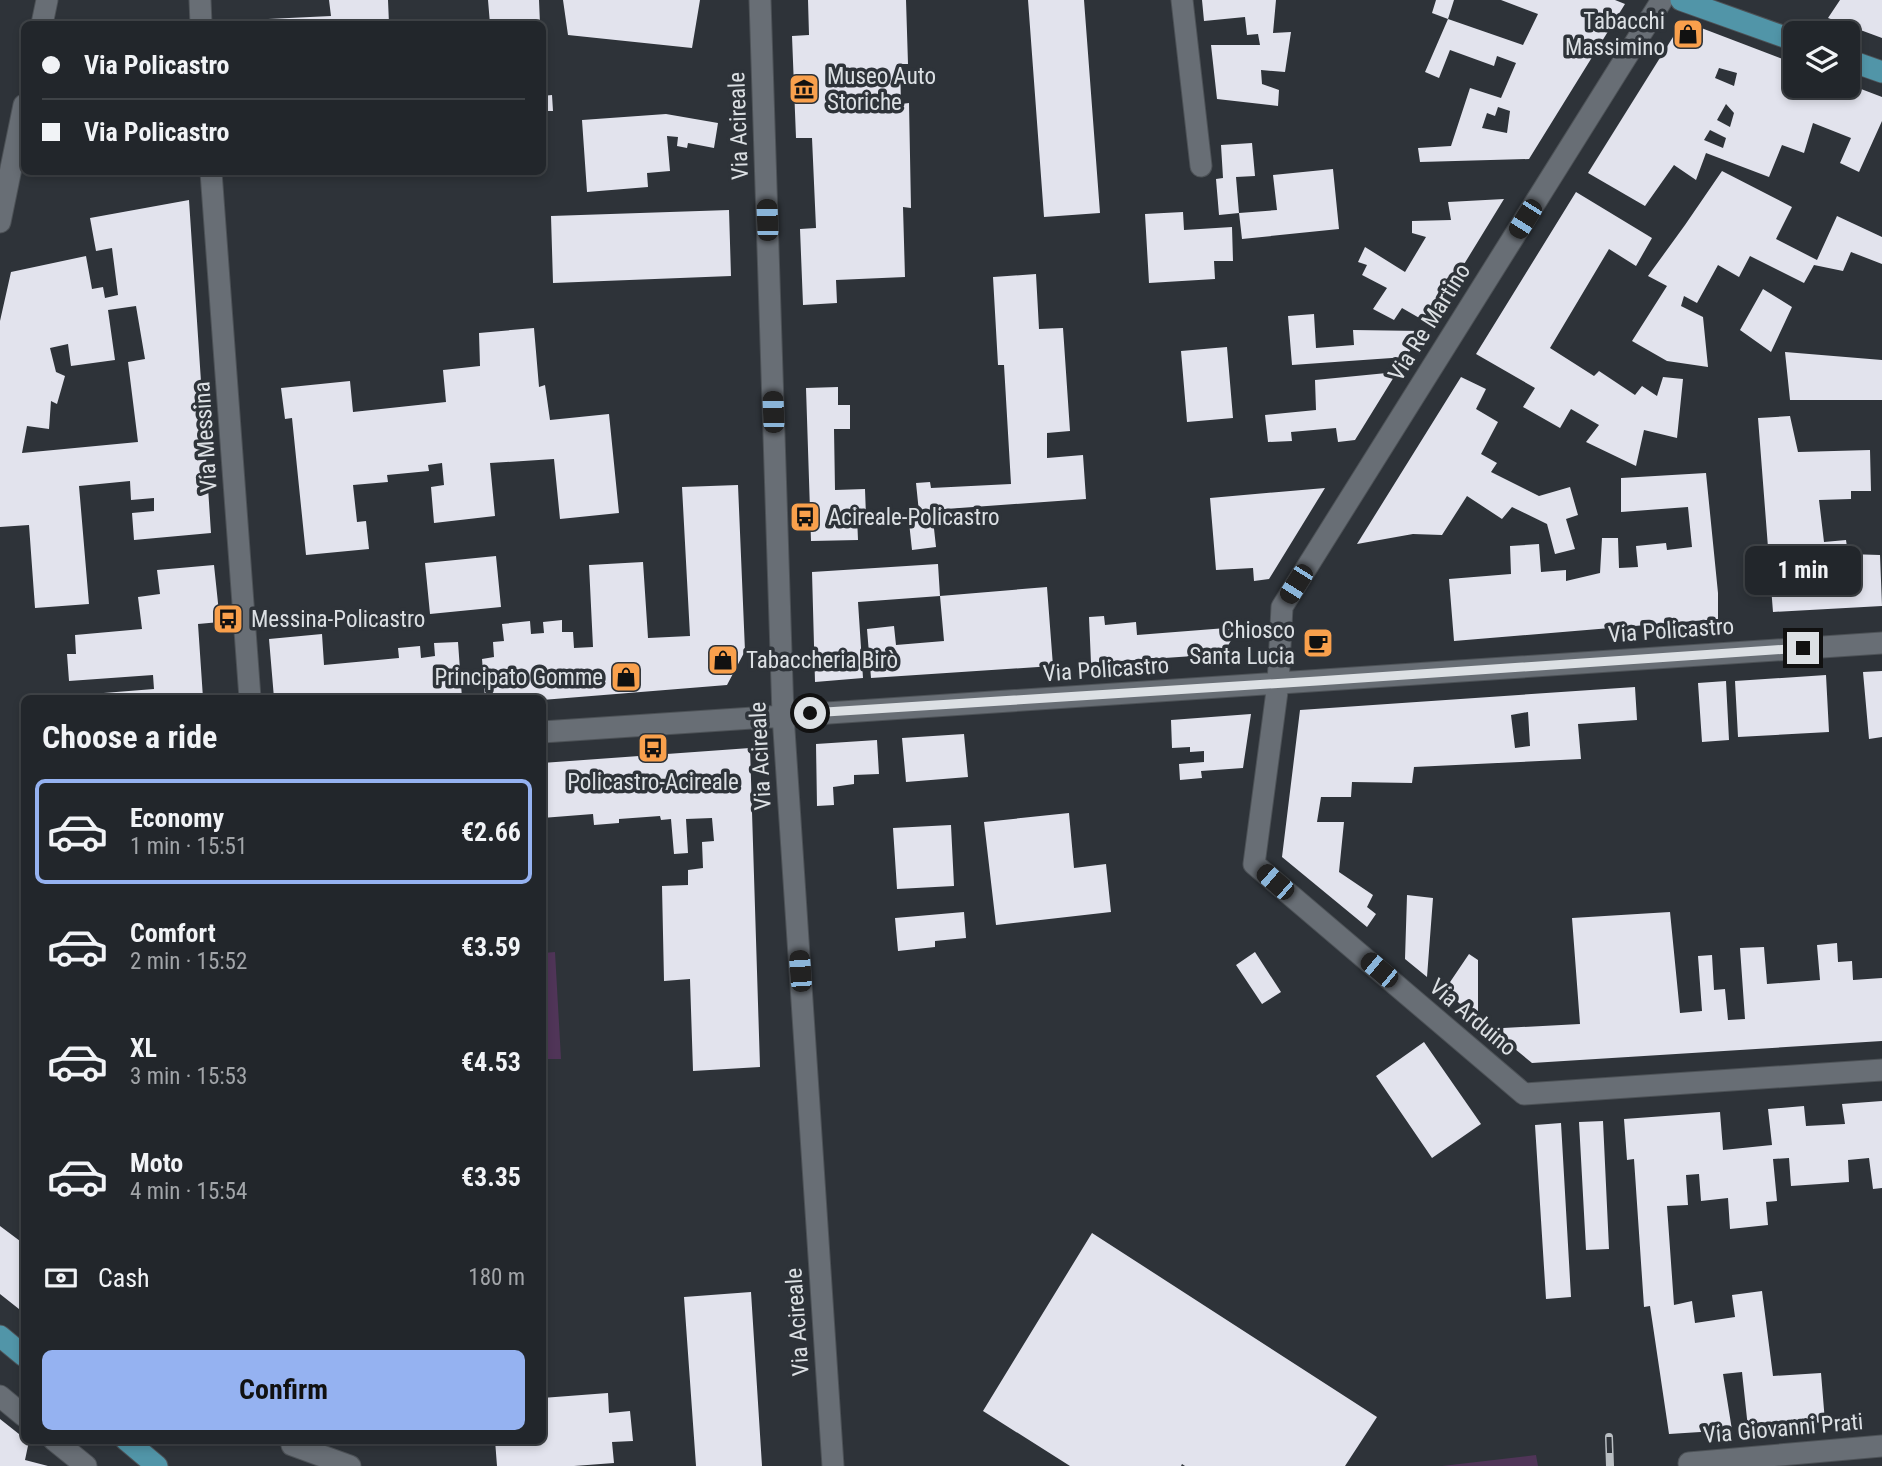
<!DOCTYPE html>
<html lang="en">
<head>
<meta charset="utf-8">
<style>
  :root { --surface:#22262b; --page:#2e3237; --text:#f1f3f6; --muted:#a2a5a9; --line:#3f4347; --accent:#95b2f1 }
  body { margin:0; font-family:"Roboto Condensed",sans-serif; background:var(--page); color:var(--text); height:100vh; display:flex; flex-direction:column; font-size:26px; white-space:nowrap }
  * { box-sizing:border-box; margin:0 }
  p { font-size:23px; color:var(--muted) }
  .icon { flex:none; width:38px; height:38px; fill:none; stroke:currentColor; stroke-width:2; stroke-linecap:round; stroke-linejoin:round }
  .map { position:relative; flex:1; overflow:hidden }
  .panel { position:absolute; left:21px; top:695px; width:525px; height:749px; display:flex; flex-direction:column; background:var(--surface); border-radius:10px; box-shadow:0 4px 10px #0003,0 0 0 2px var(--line) }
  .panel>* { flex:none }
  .top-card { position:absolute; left:21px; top:21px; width:525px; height:154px; border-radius:10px; box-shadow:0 4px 10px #0003,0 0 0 2px var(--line); display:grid; align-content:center; height:154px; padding:0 21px; background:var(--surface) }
  .controls { position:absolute; left:1783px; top:21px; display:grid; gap:14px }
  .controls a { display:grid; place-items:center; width:77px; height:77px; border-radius:10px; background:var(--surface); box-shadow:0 4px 10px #0003,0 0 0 2px var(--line); font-size:35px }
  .end { position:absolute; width:32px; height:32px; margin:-16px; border:9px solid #dce0e4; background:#111; box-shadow:0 0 0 4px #111 }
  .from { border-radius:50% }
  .bubble { position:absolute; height:49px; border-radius:10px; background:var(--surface); box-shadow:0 4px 10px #0003,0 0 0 2px var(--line); font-size:23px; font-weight:700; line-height:49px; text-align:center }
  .car { position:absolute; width:21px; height:42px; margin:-21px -10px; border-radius:9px; box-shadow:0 0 5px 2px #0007; background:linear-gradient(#222 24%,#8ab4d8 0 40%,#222 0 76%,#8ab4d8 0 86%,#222 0) }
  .top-card b { display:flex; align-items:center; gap:24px; height:66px; font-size:26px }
  .top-card b+b { border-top:2px solid var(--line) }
  .top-card i { width:18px; height:18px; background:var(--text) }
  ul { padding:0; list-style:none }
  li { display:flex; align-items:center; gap:21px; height:105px; margin:0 14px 10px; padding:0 7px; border:4px solid transparent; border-radius:10px }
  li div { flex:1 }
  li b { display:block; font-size:26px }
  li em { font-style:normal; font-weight:700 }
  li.on { border-color:var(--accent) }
  li>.icon { width:63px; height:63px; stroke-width:1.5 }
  h2 { padding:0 21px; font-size:32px; line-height:84px }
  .pay { display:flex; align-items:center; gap:18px; height:77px; padding:0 21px; font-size:26px }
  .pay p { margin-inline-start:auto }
  .cta { display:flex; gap:14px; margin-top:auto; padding:14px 21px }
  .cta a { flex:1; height:80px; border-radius:10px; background:var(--accent); color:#111; font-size:28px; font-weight:700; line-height:80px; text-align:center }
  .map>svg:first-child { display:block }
  .green { fill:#503558 }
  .building { fill:#e2e3ed; fill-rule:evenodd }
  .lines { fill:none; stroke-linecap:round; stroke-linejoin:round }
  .minor-casing { stroke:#4d5257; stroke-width:23 }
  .major-casing { stroke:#4d5257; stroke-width:23 }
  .minor { stroke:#686e75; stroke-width:21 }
  .major { stroke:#5195a8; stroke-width:21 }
  .rail-casing { stroke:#b9bec2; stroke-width:8 }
  .rail { stroke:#2e3339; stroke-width:5; stroke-dasharray:16; stroke-linecap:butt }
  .route { stroke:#dce0e4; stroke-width:9 }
  .labels { text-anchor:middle; stroke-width:7; stroke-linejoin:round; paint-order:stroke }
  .poi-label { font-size:23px; fill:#dce0e4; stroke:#2e3339; text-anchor:start }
  .street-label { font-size:23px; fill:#dce0e4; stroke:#2e3339 }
</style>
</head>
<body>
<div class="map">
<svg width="1882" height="1466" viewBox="0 0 1882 1466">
  <rect width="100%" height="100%" fill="#2e3339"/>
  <!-- green -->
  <path class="green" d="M 555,952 L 561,1059 L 543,1059 L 543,953 Z
    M 1536,1455 L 1538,1466 L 1442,1466 Z"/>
  <!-- building -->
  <path class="building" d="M 329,0 L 388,0 L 389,24 L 268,24 L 268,19 L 331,16 Z
    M 488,0 L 539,0 L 540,24 L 490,24 Z
    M 563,0 L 700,0 L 692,48 L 568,35 Z
    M 808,0 L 906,0 L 908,64 L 900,64 L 901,104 L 909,103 L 911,208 L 903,207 L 905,277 L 836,280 L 837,303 L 803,305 L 800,229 L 816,228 L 812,138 L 796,138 L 792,36 L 809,35 Z
    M 1028,0 L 1084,0 L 1100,213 L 1044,217 Z
    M 1202,0 L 1276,0 L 1273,33 L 1291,32 L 1285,72 L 1261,70 L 1262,84 L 1279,90 L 1278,106 L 1217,99 L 1211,45 L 1260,45 L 1258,34 L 1247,35 L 1245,17 L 1204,21 Z
    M 1436,0 L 1454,0 L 1448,19 L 1432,13 Z
    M 1501,0 L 1615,0 L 1625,4 L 1529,159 L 1420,162 L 1418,148 L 1451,146 L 1470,88 L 1501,98 L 1516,63 L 1497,56 L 1494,66 L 1450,50 L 1439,78 L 1425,72 L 1448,19 L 1523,45 L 1538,14 ZM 1498,107 L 1510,111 L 1507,133 L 1482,128 L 1487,113 L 1495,116 Z
    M 1840,0 L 1882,0 L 1882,38 L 1828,18 Z
    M 1683,21 L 1796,64 L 1796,86 L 1848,86 L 1848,84 L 1882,97 L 1882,121 L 1859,172 L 1840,163 L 1851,138 L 1813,123 L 1804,153 L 1782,145 L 1769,177 L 1706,153 L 1696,180 L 1674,165 L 1645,206 L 1588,173 ZM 1719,68 L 1737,73 L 1734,86 L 1715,78 ZM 1726,104 L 1734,113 L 1730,127 L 1717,120 ZM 1710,130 L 1726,138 L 1723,148 L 1704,140 Z
    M 552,95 L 553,111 L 542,111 L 542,96 Z
    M 666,114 L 718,123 L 714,148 L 688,143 L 687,148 L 677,146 L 678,137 L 667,136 L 670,171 L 647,173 L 648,187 L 587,192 L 582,120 Z
    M 1252,143 L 1255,176 L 1236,177 L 1239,213 L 1219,215 L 1216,179 L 1223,178 L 1221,145 Z
    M 1333,169 L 1339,229 L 1242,239 L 1239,213 L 1277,210 L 1273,175 Z
    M 1722,171 L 1792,207 L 1776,239 L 1817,260 L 1837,216 L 1882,237 L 1882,264 L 1851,252 L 1843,271 L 1814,265 L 1804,283 L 1750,256 L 1739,277 L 1718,265 L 1697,303 L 1684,296 L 1681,306 L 1703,317 L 1708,367 L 1667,361 L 1632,341 L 1667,286 L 1648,276 L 1685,225 Z
    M 1576,192 L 1652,238 L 1636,266 L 1609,249 L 1550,348 L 1594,376 L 1599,371 L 1635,395 L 1642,386 L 1657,396 L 1663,377 L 1683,379 L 1677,438 L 1644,430 L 1636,466 L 1586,442 L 1599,425 L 1571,409 L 1560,428 L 1523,407 L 1535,388 L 1476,354 Z
    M 1504,199 L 1428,323 L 1402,308 L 1394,320 L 1373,309 L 1387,288 L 1362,275 L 1367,265 L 1358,262 L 1365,247 L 1405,272 L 1426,237 L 1412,233 L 1412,221 L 1451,220 L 1448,202 Z
    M 189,200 L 211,533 L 134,540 L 132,513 L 154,511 L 154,498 L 131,500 L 130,481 L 79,486 L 89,604 L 35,608 L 29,525 L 0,527 L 0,321 L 11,272 L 86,256 L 92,289 L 103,287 L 105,298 L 118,295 L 112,248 L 96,251 L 90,218 ZM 136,306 L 145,359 L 128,362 L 138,442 L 22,453 L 27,426 L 49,429 L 51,401 L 57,404 L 65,376 L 56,372 L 50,348 L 68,344 L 71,366 L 115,360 L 108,310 Z
    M 729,210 L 731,276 L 553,283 L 551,216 Z
    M 1183,212 L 1184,230 L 1232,227 L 1233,261 L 1214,261 L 1215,279 L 1149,283 L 1145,214 Z
    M 1036,274 L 1039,329 L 1063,328 L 1070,431 L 1047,433 L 1047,458 L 1083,455 L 1086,499 L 932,510 L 936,547 L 912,550 L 908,513 L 919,512 L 916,483 L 930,482 L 931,488 L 1011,484 L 1004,365 L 998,365 L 993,277 Z
    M 1763,289 L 1792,307 L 1771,352 L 1740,330 Z
    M 1314,314 L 1316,348 L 1354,345 L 1353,330 L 1422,331 L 1406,357 L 1292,365 L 1288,316 Z
    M 534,328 L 539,387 L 545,385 L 550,420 L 609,414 L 619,513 L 560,519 L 554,459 L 490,463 L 495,516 L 434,523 L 431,487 L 444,485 L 442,463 L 428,465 L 429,471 L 387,475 L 388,482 L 353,485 L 357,522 L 366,521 L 369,549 L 306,555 L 292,418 L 285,419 L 281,388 L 350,381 L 353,412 L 446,402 L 443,370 L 480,366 L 479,333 Z
    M 1227,347 L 1233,418 L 1187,422 L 1181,351 Z
    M 1785,352 L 1882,360 L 1882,400 L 1790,400 Z
    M 1397,372 L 1355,440 L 1338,442 L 1336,428 L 1291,432 L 1292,441 L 1268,442 L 1265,415 L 1316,410 L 1315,380 Z
    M 1461,377 L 1486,389 L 1476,409 L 1498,422 L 1481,454 L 1497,463 L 1491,472 L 1539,496 L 1570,487 L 1578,515 L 1566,519 L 1575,549 L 1555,554 L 1547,524 L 1512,507 L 1502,519 L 1467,496 L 1442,535 L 1413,534 L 1357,544 Z
    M 838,387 L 838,405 L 850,405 L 850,429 L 834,429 L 835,490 L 865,489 L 866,516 L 857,516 L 858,540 L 811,541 L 806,388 Z
    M 1790,416 L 1798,452 L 1870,450 L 1871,491 L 1851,491 L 1851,499 L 1819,500 L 1824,542 L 1846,540 L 1848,554 L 1880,555 L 1882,606 L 1773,612 L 1758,418 Z
    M 1706,473 L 1718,593 L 1718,619 L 1454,641 L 1449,579 L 1511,574 L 1510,546 L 1539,544 L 1541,572 L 1566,570 L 1566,581 L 1600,573 L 1602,538 L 1618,538 L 1619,568 L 1638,567 L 1636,546 L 1666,543 L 1667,550 L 1692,547 L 1688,507 L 1621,512 L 1621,478 Z
    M 738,485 L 745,651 L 727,685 L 542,700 L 485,698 L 482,659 L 494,657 L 493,642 L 504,641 L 502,624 L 530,621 L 531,634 L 544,633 L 543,622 L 562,620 L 562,632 L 573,632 L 574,648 L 593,647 L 589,565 L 643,562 L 648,638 L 690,636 L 682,487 Z
    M 1325,488 L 1269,579 L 1254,581 L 1253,568 L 1216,570 L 1210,498 Z
    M 496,556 L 501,607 L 430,614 L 425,563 Z
    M 938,564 L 940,596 L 858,602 L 863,678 L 815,682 L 812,572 Z
    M 214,565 L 220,622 L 198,624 L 203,698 L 91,698 L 91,694 L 154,689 L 153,675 L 69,681 L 67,654 L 76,654 L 75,635 L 142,629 L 138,597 L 160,594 L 157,570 Z
    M 1047,587 L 1053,666 L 871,678 L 867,629 L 894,626 L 896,645 L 944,641 L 940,596 Z
    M 1104,616 L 1105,625 L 1136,622 L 1137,635 L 1239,627 L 1223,654 L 1091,663 L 1089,617 Z
    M 322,634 L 324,665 L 399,658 L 398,648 L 420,646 L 421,658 L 435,656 L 434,643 L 458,642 L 462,698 L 274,698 L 269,639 Z
    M 1312,635 L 1323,635 L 1324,651 L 1313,652 Z
    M 1882,671 L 1882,737 L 1869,739 L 1863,672 Z
    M 1826,675 L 1829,732 L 1738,737 L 1735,681 Z
    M 1726,681 L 1729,740 L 1702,742 L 1698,683 Z
    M 1635,687 L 1637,720 L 1578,724 L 1581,759 L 1414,767 L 1412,783 L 1352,782 L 1351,797 L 1321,797 L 1317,822 L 1344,822 L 1339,872 L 1373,895 L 1367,907 L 1376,914 L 1367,927 L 1282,857 L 1300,710 ZM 1528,712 L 1530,746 L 1515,748 L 1511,715 Z
    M 1251,714 L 1243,768 L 1201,771 L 1202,778 L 1180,780 L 1179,764 L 1204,762 L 1204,751 L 1190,752 L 1190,747 L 1172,748 L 1171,720 Z
    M 964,734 L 968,777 L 906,782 L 902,738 Z
    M 877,740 L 879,774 L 854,775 L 854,784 L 833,787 L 834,805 L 817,806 L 816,744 Z
    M 750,748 L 760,1067 L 693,1071 L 690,979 L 664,981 L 662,886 L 688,885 L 688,870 L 703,868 L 702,842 L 714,841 L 712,818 L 686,819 L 688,853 L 674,854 L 671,819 L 661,820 L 660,816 L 619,819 L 619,823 L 594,825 L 593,814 L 542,818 L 542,763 Z
    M 1069,813 L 1074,868 L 1106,864 L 1111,912 L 996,925 L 984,822 Z
    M 951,825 L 954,886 L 897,889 L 893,828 Z
    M 1407,895 L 1433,898 L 1427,977 L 1405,959 Z
    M 964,912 L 966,938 L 935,941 L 935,947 L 898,951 L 895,918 Z
    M 1670,912 L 1680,1013 L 1702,1011 L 1698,956 L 1712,955 L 1714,990 L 1725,989 L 1728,1020 L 1745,1019 L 1740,948 L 1764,947 L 1767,984 L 1820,980 L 1817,945 L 1837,943 L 1838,962 L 1852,961 L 1853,980 L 1882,978 L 1882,1041 L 1532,1063 L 1504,1040 L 1503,1028 L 1580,1024 L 1572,918 Z
    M 1255,952 L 1281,992 L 1262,1004 L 1236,965 Z
    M 1469,954 L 1478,960 L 1478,1018 L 1444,991 Z
    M 1424,1042 L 1481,1124 L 1432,1158 L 1376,1076 Z
    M 1882,1101 L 1882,1188 L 1873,1189 L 1869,1158 L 1848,1160 L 1849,1182 L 1791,1186 L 1789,1158 L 1773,1159 L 1777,1201 L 1766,1202 L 1768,1225 L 1730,1229 L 1728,1198 L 1701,1201 L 1699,1174 L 1686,1175 L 1688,1205 L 1667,1206 L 1674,1305 L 1692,1301 L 1695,1323 L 1735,1317 L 1732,1295 L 1762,1291 L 1773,1376 L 1821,1373 L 1825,1422 L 1748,1428 L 1742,1372 L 1723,1374 L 1732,1430 L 1669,1434 L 1650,1306 L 1644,1307 L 1634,1159 L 1627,1160 L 1624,1119 L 1720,1112 L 1723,1150 L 1772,1145 L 1768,1109 L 1804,1106 L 1806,1126 L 1845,1124 L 1842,1104 Z
    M 1603,1121 L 1609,1249 L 1586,1250 L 1579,1122 Z
    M 1561,1123 L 1571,1297 L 1546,1299 L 1535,1125 Z
    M 0,1226 L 24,1244 L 24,1313 L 0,1294 Z
    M 1092,1233 L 1377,1417 L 1345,1466 L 1185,1466 L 1182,1464 L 1181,1466 L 1070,1466 L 983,1411 Z
    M 751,1292 L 762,1466 L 696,1466 L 684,1297 Z
    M 608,1393 L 609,1413 L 630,1411 L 633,1441 L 612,1442 L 614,1463 L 574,1466 L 497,1466 L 495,1440 L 542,1440 L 542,1398 Z
    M 0,1419 L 24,1438 L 24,1440 L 29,1441 L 25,1460 L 48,1466 L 0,1466 Z"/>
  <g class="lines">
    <!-- minor casing -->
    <g class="minor-casing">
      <path id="minor" d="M 200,0 L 201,24
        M 760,0 L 783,715 L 833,1466
        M 1182,0 L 1201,166
        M 1662,0 L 1282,607 L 1278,684 L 1254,864 L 1524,1094 L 1882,1070
        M 42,24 L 47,0
        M 211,172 L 250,698
        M 0,222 L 24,105
        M 542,732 L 1882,643
        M 0,1396 L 24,1416
        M 54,1440 L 86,1466
        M 292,1445 L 350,1466
        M 1689,1463 L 1882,1446"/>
    </g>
    <!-- major casing -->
    <g class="major-casing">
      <path id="major" d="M 1681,0 L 1796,41
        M 1848,60 L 1882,72
        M 0,1336 L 24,1356
        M 126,1440 L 157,1466"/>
    </g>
    <!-- minor -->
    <use href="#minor" class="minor"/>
    <!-- major -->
    <use href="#major" class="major"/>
    <!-- rail casing -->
    <g class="rail-casing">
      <path id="rail" d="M 1609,1437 L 1610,1466"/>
    </g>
    <!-- rail -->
    <use href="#rail" class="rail"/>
  </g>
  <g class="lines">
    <!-- route -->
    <path class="route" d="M 810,713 L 1317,681 L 1803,648"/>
  </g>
  <!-- icons -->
  <defs>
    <g id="shop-square" transform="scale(1.575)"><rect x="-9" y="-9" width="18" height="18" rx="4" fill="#f9a04c" stroke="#2e3339"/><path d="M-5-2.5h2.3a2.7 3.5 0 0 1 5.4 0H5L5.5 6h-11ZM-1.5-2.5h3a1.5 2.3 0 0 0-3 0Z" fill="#111"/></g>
    <g id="museum-square" transform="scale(1.575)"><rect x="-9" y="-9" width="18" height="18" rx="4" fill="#f9a04c" stroke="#2e3339"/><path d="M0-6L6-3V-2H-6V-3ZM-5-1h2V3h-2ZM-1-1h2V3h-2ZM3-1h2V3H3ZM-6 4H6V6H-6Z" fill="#111"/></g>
    <g id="bus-square" transform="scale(1.575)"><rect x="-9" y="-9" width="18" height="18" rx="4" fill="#f9a04c" stroke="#2e3339"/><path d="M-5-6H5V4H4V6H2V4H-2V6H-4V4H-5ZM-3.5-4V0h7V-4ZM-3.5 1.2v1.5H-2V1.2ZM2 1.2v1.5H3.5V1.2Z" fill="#111"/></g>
    <g id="cafe-square" transform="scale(1.575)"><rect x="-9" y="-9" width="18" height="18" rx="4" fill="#f9a04c" stroke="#2e3339"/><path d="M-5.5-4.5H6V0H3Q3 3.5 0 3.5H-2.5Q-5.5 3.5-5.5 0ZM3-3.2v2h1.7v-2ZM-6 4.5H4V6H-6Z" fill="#111"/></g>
  </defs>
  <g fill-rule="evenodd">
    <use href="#shop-square" x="1688" y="34"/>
    <use href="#museum-square" x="804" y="89"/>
    <use href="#bus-square" x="805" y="517"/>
    <use href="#bus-square" x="228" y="619"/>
    <use href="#cafe-square" x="1318" y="643"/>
    <use href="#shop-square" x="723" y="660"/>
    <use href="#shop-square" x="626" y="677"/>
    <use href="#bus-square" x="653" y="748"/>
  </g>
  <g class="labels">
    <!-- poi labels -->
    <g class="poi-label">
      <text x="1665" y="29" text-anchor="end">Tabacchi<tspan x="1665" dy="26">Massimino</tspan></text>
      <text x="827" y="84">Museo Auto<tspan x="827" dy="26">Storiche</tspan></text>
      <text x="828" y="525">Acireale-Policastro</text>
      <text x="251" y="627">Messina-Policastro</text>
      <text x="1295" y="638" text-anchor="end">Chiosco<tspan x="1295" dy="26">Santa Lucia</tspan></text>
      <text x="746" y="668">Tabaccheria Birò</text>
      <text x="603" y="685" text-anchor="end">Principato Gomme</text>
      <text x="653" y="790" text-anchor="middle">Policastro-Acireale</text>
    </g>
    <!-- street labels -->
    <g class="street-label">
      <text transform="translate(738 126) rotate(-92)" y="8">Via Acireale</text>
      <text transform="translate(1429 322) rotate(-58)" y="8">Via Re Martino</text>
      <text transform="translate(205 437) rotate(-94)" y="8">Via Messina</text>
      <text transform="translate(1671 630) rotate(-4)" y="8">Via Policastro</text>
      <text transform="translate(1106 669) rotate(-4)" y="8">Via Policastro</text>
      <text transform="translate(760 756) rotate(-93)" y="8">Via Acireale</text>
      <text transform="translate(1473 1017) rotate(40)" y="8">Via Arduino</text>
      <text transform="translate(797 1322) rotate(-94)" y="8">Via Acireale</text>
      <text transform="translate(1783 1428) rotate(-5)" y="8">Via Giovanni Prati</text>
    </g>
  </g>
</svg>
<div class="controls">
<a><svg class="icon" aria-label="layers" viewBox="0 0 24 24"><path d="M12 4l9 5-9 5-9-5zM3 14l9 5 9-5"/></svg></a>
</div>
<i class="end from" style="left:810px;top:713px"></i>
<i class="end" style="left:1803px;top:648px"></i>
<div class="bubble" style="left:1745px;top:546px;width:116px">1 min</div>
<i class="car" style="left:1525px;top:219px;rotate:212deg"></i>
<i class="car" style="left:767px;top:220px;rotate:358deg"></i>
<i class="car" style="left:773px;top:412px;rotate:358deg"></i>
<i class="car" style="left:1296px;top:584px;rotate:212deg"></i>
<i class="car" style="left:1275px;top:882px;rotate:311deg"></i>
<i class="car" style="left:1379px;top:970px;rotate:310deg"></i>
<i class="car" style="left:800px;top:971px;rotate:356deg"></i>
<div class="top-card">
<b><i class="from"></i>Via Policastro</b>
<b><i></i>Via Policastro</b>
</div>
<section class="panel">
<h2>Choose a ride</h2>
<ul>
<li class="on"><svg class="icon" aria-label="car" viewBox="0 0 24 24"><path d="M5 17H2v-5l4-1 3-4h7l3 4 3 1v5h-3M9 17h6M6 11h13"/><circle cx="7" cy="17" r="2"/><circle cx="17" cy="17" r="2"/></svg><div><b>Economy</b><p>1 min · 15:51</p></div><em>€2.66</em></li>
<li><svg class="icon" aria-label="car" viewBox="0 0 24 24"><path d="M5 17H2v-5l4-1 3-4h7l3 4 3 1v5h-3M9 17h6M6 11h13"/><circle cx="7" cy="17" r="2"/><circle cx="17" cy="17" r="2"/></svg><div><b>Comfort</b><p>2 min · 15:52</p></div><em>€3.59</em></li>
<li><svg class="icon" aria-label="car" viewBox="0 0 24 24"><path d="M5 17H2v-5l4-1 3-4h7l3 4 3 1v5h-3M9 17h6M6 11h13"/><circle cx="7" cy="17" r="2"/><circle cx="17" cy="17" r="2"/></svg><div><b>XL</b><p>3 min · 15:53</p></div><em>€4.53</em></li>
<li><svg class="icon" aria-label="car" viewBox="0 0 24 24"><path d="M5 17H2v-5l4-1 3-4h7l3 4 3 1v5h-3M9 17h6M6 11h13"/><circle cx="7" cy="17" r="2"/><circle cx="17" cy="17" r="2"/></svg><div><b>Moto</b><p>4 min · 15:54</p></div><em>€3.35</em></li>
</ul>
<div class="pay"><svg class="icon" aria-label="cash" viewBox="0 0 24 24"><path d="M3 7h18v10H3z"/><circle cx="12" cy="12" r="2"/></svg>Cash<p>180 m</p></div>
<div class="cta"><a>Confirm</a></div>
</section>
</div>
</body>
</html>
